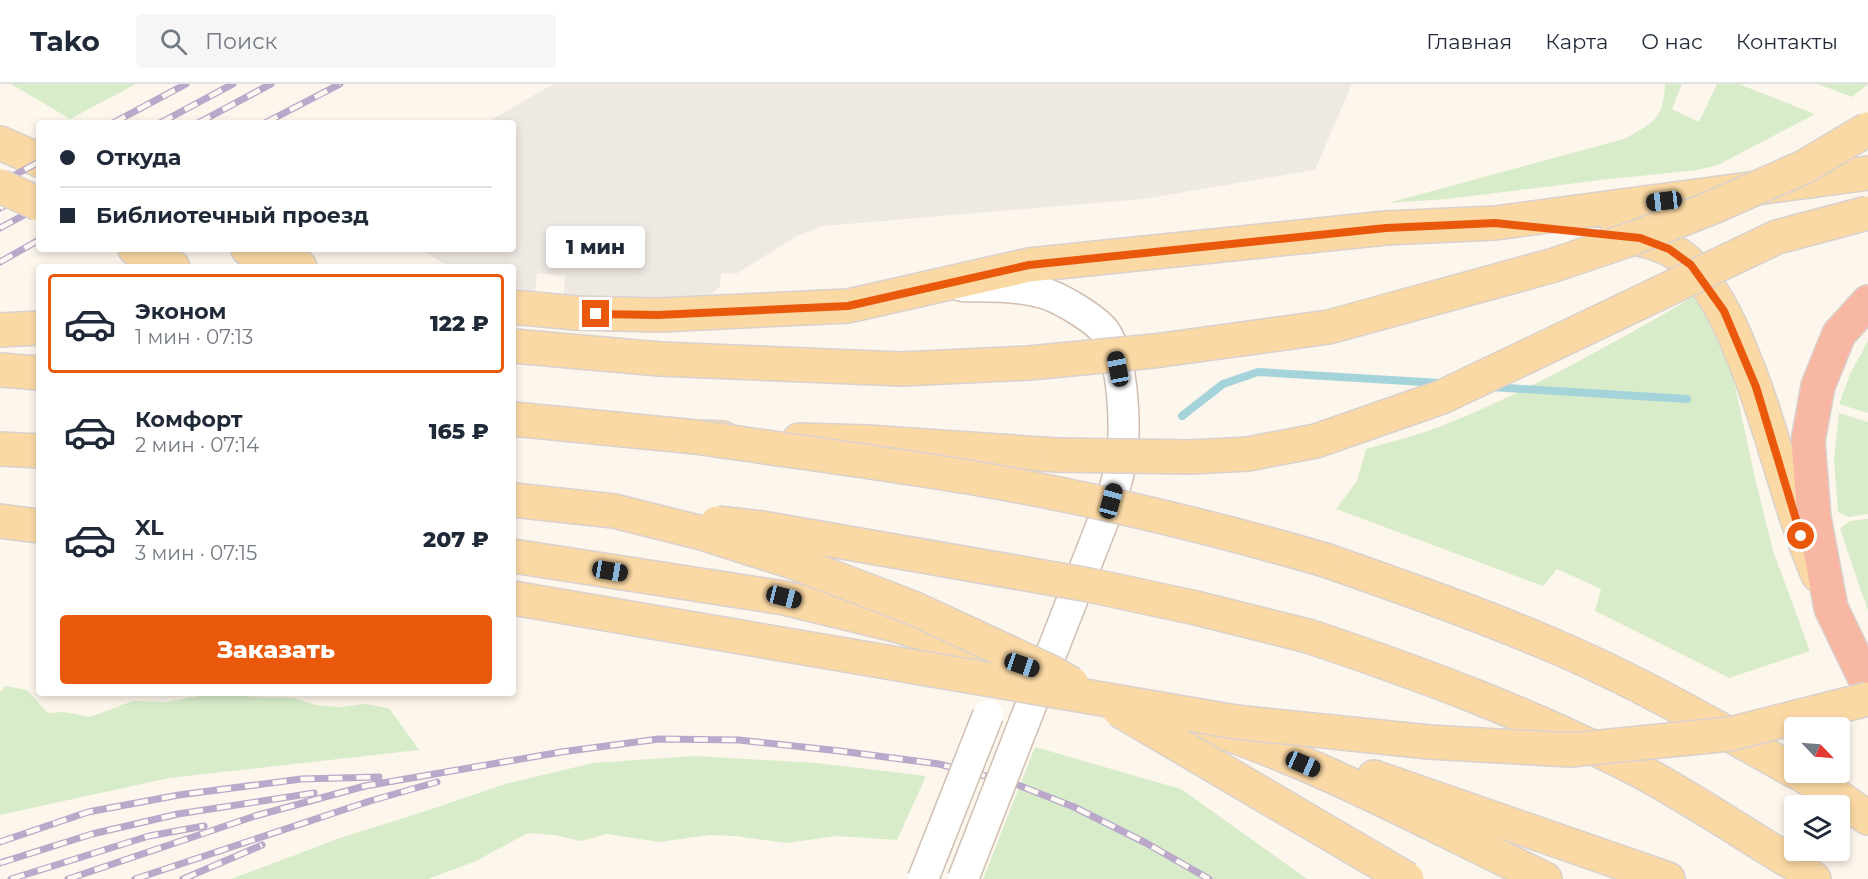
<!DOCTYPE html>
<html lang="ru">
<head>
<meta charset="utf-8">
<style>
  :root { --surface:#fff; --page:#f6f6f7; --text:#1f2937; --muted:#747a83; --line:#e0e1e3; --accent:#ea580c }
  body { margin:0; font-family:Montserrat,sans-serif; background:var(--page); color:var(--text); height:100vh; display:flex; flex-direction:column; font-size:22px; white-space:nowrap }
  * { box-sizing:border-box; margin:0 }
  p { font-size:20px; color:var(--muted) }
  .icon { flex:none; width:33px; height:33px; fill:none; stroke:currentColor; stroke-width:2; stroke-linecap:round; stroke-linejoin:round }
  .map { position:relative; flex:1; overflow:hidden }
  .drawer { position:absolute; left:36px; top:180px; width:480px; height:432px; display:flex; flex-direction:column; background:var(--surface); border-radius:6px; box-shadow:0 3px 9px #0003 }
  .drawer>* { flex:none }
  .banner { position:absolute; left:36px; top:36px; width:480px; height:132px; border-radius:6px; box-shadow:0 3px 9px #0003; display:grid; align-content:center; height:132px; padding:0 24px; background:var(--surface) }
  .needle { width:39px; rotate:115deg }
  .tools { position:absolute; left:1784px; top:633px; display:grid; gap:12px }
  .tools a { display:grid; place-items:center; width:66px; height:66px; border-radius:6px; background:var(--surface); box-shadow:0 3px 9px #0003; font-size:30px }
  .end { position:absolute; width:27px; height:27px; margin:-14px; border:8px solid #ea580c; background:#fff; box-shadow:0 0 0 3px #fff }
  .from { border-radius:50% }
  .bubble { position:absolute; height:42px; border-radius:6px; background:var(--surface); box-shadow:0 3px 9px #0003; font-size:20px; font-weight:800; line-height:42px; text-align:center }
  .car { position:absolute; width:18px; height:36px; margin:-18px -9px; border-radius:8px; box-shadow:0 0 4px 2px #0007; background:linear-gradient(#222 24%,#8ab4d8 0 40%,#222 0 76%,#8ab4d8 0 86%,#222 0) }
  .banner b { display:flex; align-items:center; gap:21px; height:57px; font-size:22px }
  .banner b+b { border-top:2px solid var(--line) }
  .banner i { width:15px; height:15px; background:var(--text) }
  ul { padding:10px 0 0; list-style:none }
  li { display:flex; align-items:center; gap:18px; height:99px; margin:0 12px 9px; padding:0 12px; border:3px solid transparent; border-radius:6px }
  li div { flex:1 }
  li b { display:block; font-size:22px }
  li em { font-style:normal; font-weight:800 }
  li.active { border-color:var(--accent) }
  li>.icon { width:54px; height:54px; stroke-width:1.5 }
  .button { display:flex; gap:12px; margin-top:auto; padding:12px 24px }
  .button a { flex:1; height:69px; border-radius:6px; background:var(--accent); color:#fff; font-size:24px; font-weight:800; line-height:69px; text-align:center }
  header { display:flex; align-items:center; gap:36px; box-sizing:border-box; height:84px; padding:0 30px; background:var(--surface); border-bottom:2px solid var(--line) }
  header strong { font-size:28px }
  nav { display:flex; gap:33px; margin-inline-start:auto; font-size:21px }
  .search { width:420px; height:54px; background:var(--page); display:flex; align-items:center; gap:15px; box-sizing:border-box; padding:0 21px; border-radius:6px; color:var(--muted); font-size:22px }
  .map>svg:first-child { display:block }
  .industrial { fill:#efe9e4 }
  .green { fill:#d8ecc9 }
  .lines { fill:none; stroke-linecap:round; stroke-linejoin:round }
  .stream { stroke:#a5d3da; stroke-width:8 }
  .minor-casing { stroke:#d1beb0; stroke-width:33 }
  .major-casing { stroke:#dad1cd; stroke-width:36 }
  .highway-casing { stroke:#dad1cd; stroke-width:36 }
  .minor { stroke:#fff; stroke-width:30 }
  .major { stroke:#fbd9a5; stroke-width:33 }
  .highway { stroke:#f7b7a3; stroke-width:33 }
  .rail-casing { stroke:#b9a8c9; stroke-width:7 }
  .rail { stroke:#fffaf3; stroke-width:4.5; stroke-dasharray:14; stroke-linecap:butt }
  .minor-bridge-casing { stroke:#d1beb0; stroke-width:33; stroke-linecap:butt }
  .major-bridge-casing { stroke:#dad1cd; stroke-width:36; stroke-linecap:butt }
  .minor-bridge { stroke:#fff; stroke-width:30 }
  .major-bridge { stroke:#fbd9a5; stroke-width:33 }
  .route { stroke:#ea580c; stroke-width:8 }
</style>
</head>
<body>
<header>
<strong>Tako</strong>
<div class="search"><svg class="icon" aria-label="search" viewBox="0 0 24 24"><circle cx="10" cy="10" r="6"/><path d="M15 15l6 6"/></svg>Поиск</div>
<nav><a>Главная</a><a>Карта</a><a>О нас</a><a>Контакты</a></nav>
</header>
<div class="map">
<svg width="1868" height="795" viewBox="0 0 1868 795">
  <rect width="100%" height="100%" fill="#fdf6ec"/>
  <!-- industrial -->
  <path class="industrial" d="M 553,0 L 1352,0 L 1315,86 L 1143,115 L 823,142 L 797,152 L 736,190 L 721,189 L 720,203 L 696,221 L 563,217 L 565,192 L 537,189 L 535,210 L 513,203 L 513,183 L 449,183 L 421,165 L 513,165 L 513,39 L 486,39 Z"/>
  <!-- green -->
  <path class="green" d="M 11,0 L 136,0 L 70,35 Z
    M 1665,0 L 1682,0 L 1672,25 L 1699,38 L 1717,0 L 1739,0 L 1815,30 L 1718,81 L 1697,86 L 1601,96 L 1447,115 L 1388,119 L 1624,55 C 1652,40 1664,35 1665,0 Z
    M 1818,0 L 1868,0 L 1852,13 Z
    M 1693,213 L 1712,237 L 1728,270 L 1755,394 L 1773,467 L 1810,567 L 1729,594 L 1595,527 L 1601,505 L 1557,485 L 1543,502 L 1336,425 L 1357,397 L 1366,365 C 1394,357 1423,350 1449,339 C 1532,305 1616,258 1693,213 Z
    M 1868,257 L 1868,329 L 1839,320 L 1851,288 Z
    M 1839,329 L 1868,338 L 1868,430 L 1849,433 L 1838,428 L 1834,375 Z
    M 1868,435 L 1868,527 L 1840,445 L 1850,437 Z
    M 5,602 L 27,606 L 48,629 L 64,628 L 90,633 L 133,617 L 166,618 L 216,609 L 267,614 L 293,614 L 316,621 L 341,623 L 365,620 L 389,624 L 419,666 L 169,694 L 0,731 L 0,608 Z
    M 1035,663 L 1181,705 L 1307,795 L 983,795 Z
    M 695,672 L 817,679 L 926,692 L 897,756 L 837,752 L 786,759 L 735,752 L 710,751 L 659,758 L 607,750 L 581,757 L 554,751 L 528,749 L 476,777 L 428,795 L 231,795 L 343,753 L 429,726 L 505,700 L 593,679 Z"/>
  <g class="lines">
    <!-- stream -->
    <path class="stream" d="M 1491,303 L 1687,315
      M 1182,332 L 1223,300 L 1258,288 L 1440,299"/>
    <!-- minor casing -->
    <g class="minor-casing">
      <path id="minor" d="M 962,202 C 992,203 1024,201 1052,212 C 1066,218 1097,236 1105,248 C 1124,276 1127,349 1120,382 C 1118,394 1114,406 1111,417 L 1024,639"/>
    </g>
    <!-- major casing -->
    <g class="major-casing">
      <path id="major" d="M 0,59 L 39,76
        M 1616,152 C 1643,154 1671,161 1691,181 C 1714,206 1729,236 1741,267 C 1772,340 1787,418 1818,491
        M 135,165 L 173,183
        M 248,165 L 300,183
        M 513,223 L 576,229 L 659,231 L 848,222 L 1029,181 L 1386,144 L 1495,139 L 1868,89
        M 0,246 L 39,244
        M 0,286 L 39,289
        M 513,335 L 696,353 L 723,354
        M 799,356 L 867,358 L 1057,371
        M 0,365 L 39,367
        M 513,416 L 614,427
        M 0,437 L 39,442
        M 513,472 L 784,514 L 899,542 L 979,567
        M 1325,476 C 1399,502 1474,528 1547,559 C 1633,595 1713,641 1794,687
        M 1308,552 C 1422,590 1535,632 1642,688 C 1694,716 1744,750 1794,780 L 1814,795
        M 1202,641 C 1321,680 1432,741 1545,795
        M 1797,688 L 1834,710 L 1868,734
        M 1374,693 L 1668,795"/>
    </g>
    <!-- highway casing -->
    <g class="highway-casing">
      <path id="highway" d="M 1868,218 L 1839,250 L 1818,302 L 1808,357 L 1814,433 L 1831,524 L 1868,601"/>
    </g>
    <!-- minor -->
    <use href="#minor" class="minor"/>
    <!-- major -->
    <use href="#major" class="major"/>
    <!-- highway -->
    <use href="#highway" class="highway"/>
    <!-- rail casing -->
    <g class="rail-casing">
      <path id="rail" d="M 113,39 L 186,0
        M 160,39 L 233,0
        M 198,39 L 271,0
        M 265,39 L 340,0
        M 0,99 L 39,78
        M 0,124 L 39,103
        M 0,144 L 39,123
        M 0,178 L 39,156
        M 0,758 L 88,728 L 179,711 L 301,695 L 379,693
        M 0,779 L 92,750 L 178,730 L 314,709
        M 11,795 L 149,752 L 204,742
        M 68,795 L 255,732 L 365,702 L 561,668 L 659,655 L 739,656 L 840,667 L 939,680 L 1013,699 L 1074,723 L 1146,759 L 1209,795
        M 135,795 L 370,717 L 437,698
        M 183,795 L 262,761"/>
    </g>
    <!-- rail -->
    <use href="#rail" class="rail"/>
    <!-- minor-bridge casing -->
    <g class="minor-bridge-casing">
      <path id="minor-bridge" d="M 923,795 L 988,631
        M 963,795 L 1024,639"/>
    </g>
    <!-- major-bridge casing -->
    <g class="major-bridge-casing">
      <path id="major-bridge" d="M 0,102 L 39,120
        M 513,262 L 660,275 L 902,285 L 1029,279 L 1154,267 L 1329,243 L 1554,181 L 1634,154 L 1711,124 L 1804,83 L 1868,45
        M 696,353 C 791,367 885,379 980,395 C 1096,415 1211,443 1325,476
        M 1057,371 L 1191,373 L 1248,370 L 1316,357 L 1442,313 L 1777,153 L 1868,129
        M 614,427 L 702,449 L 793,478 L 913,524 L 1049,587 L 1072,600
        M 717,439 L 762,444 L 1089,501 L 1196,524 L 1308,552
        M 513,514 L 1236,638 L 1429,658 L 1571,666 L 1730,650 L 1868,615
        M 1119,626 L 1407,795"/>
    </g>
    <!-- minor-bridge -->
    <use href="#minor-bridge" class="minor-bridge"/>
    <!-- major-bridge -->
    <use href="#major-bridge" class="major-bridge"/>
  </g>
  <g class="lines">
    <!-- route -->
    <path class="route" d="M 596,230 L 658,231 L 848,222 L 1029,181 L 1386,144 L 1495,139 L 1640,154 L 1669,165 L 1691,181 L 1724,227 L 1756,303 L 1801,452"/>
  </g>
</svg>
<div class="tools">
<a><svg class="needle" viewBox="-14 -14 28 28"><path d="M0-13l5 13h-10z" fill="#e53935"/><path d="M0 13l5-13h-10z" fill="#747a83"/></svg></a>
<a><svg class="icon" aria-label="layers" viewBox="0 0 24 24"><path d="M12 4l9 5-9 5-9-5zM3 14l9 5 9-5"/></svg></a>
</div>
<i class="end from" style="left:1801px;top:452px"></i>
<i class="end" style="left:596px;top:230px"></i>
<div class="bubble" style="left:546px;top:142px;width:99px">1 мин</div>
<i class="car" style="left:1664px;top:117px;rotate:263deg"></i>
<i class="car" style="left:1118px;top:285px;rotate:349deg"></i>
<i class="car" style="left:1111px;top:417px;rotate:15deg"></i>
<i class="car" style="left:610px;top:487px;rotate:99deg"></i>
<i class="car" style="left:784px;top:513px;rotate:104deg"></i>
<i class="car" style="left:1022px;top:581px;rotate:109deg"></i>
<i class="car" style="left:1303px;top:680px;rotate:114deg"></i>
<div class="banner">
<b><i class="from"></i>Откуда</b>
<b><i></i>Библиотечный проезд</b>
</div>
<section class="drawer">
<ul>
<li class="active"><svg class="icon" aria-label="car" viewBox="0 0 24 24"><path d="M5 17H2v-5l4-1 3-4h7l3 4 3 1v5h-3M9 17h6M6 11h13"/><circle cx="7" cy="17" r="2"/><circle cx="17" cy="17" r="2"/></svg><div><b>Эконом</b><p>1 мин · 07:13</p></div><em>122 ₽</em></li>
<li><svg class="icon" aria-label="car" viewBox="0 0 24 24"><path d="M5 17H2v-5l4-1 3-4h7l3 4 3 1v5h-3M9 17h6M6 11h13"/><circle cx="7" cy="17" r="2"/><circle cx="17" cy="17" r="2"/></svg><div><b>Комфорт</b><p>2 мин · 07:14</p></div><em>165 ₽</em></li>
<li><svg class="icon" aria-label="car" viewBox="0 0 24 24"><path d="M5 17H2v-5l4-1 3-4h7l3 4 3 1v5h-3M9 17h6M6 11h13"/><circle cx="7" cy="17" r="2"/><circle cx="17" cy="17" r="2"/></svg><div><b>XL</b><p>3 мин · 07:15</p></div><em>207 ₽</em></li>
</ul>
<div class="button"><a>Заказать</a></div>
</section>
</div>
</body>
</html>
